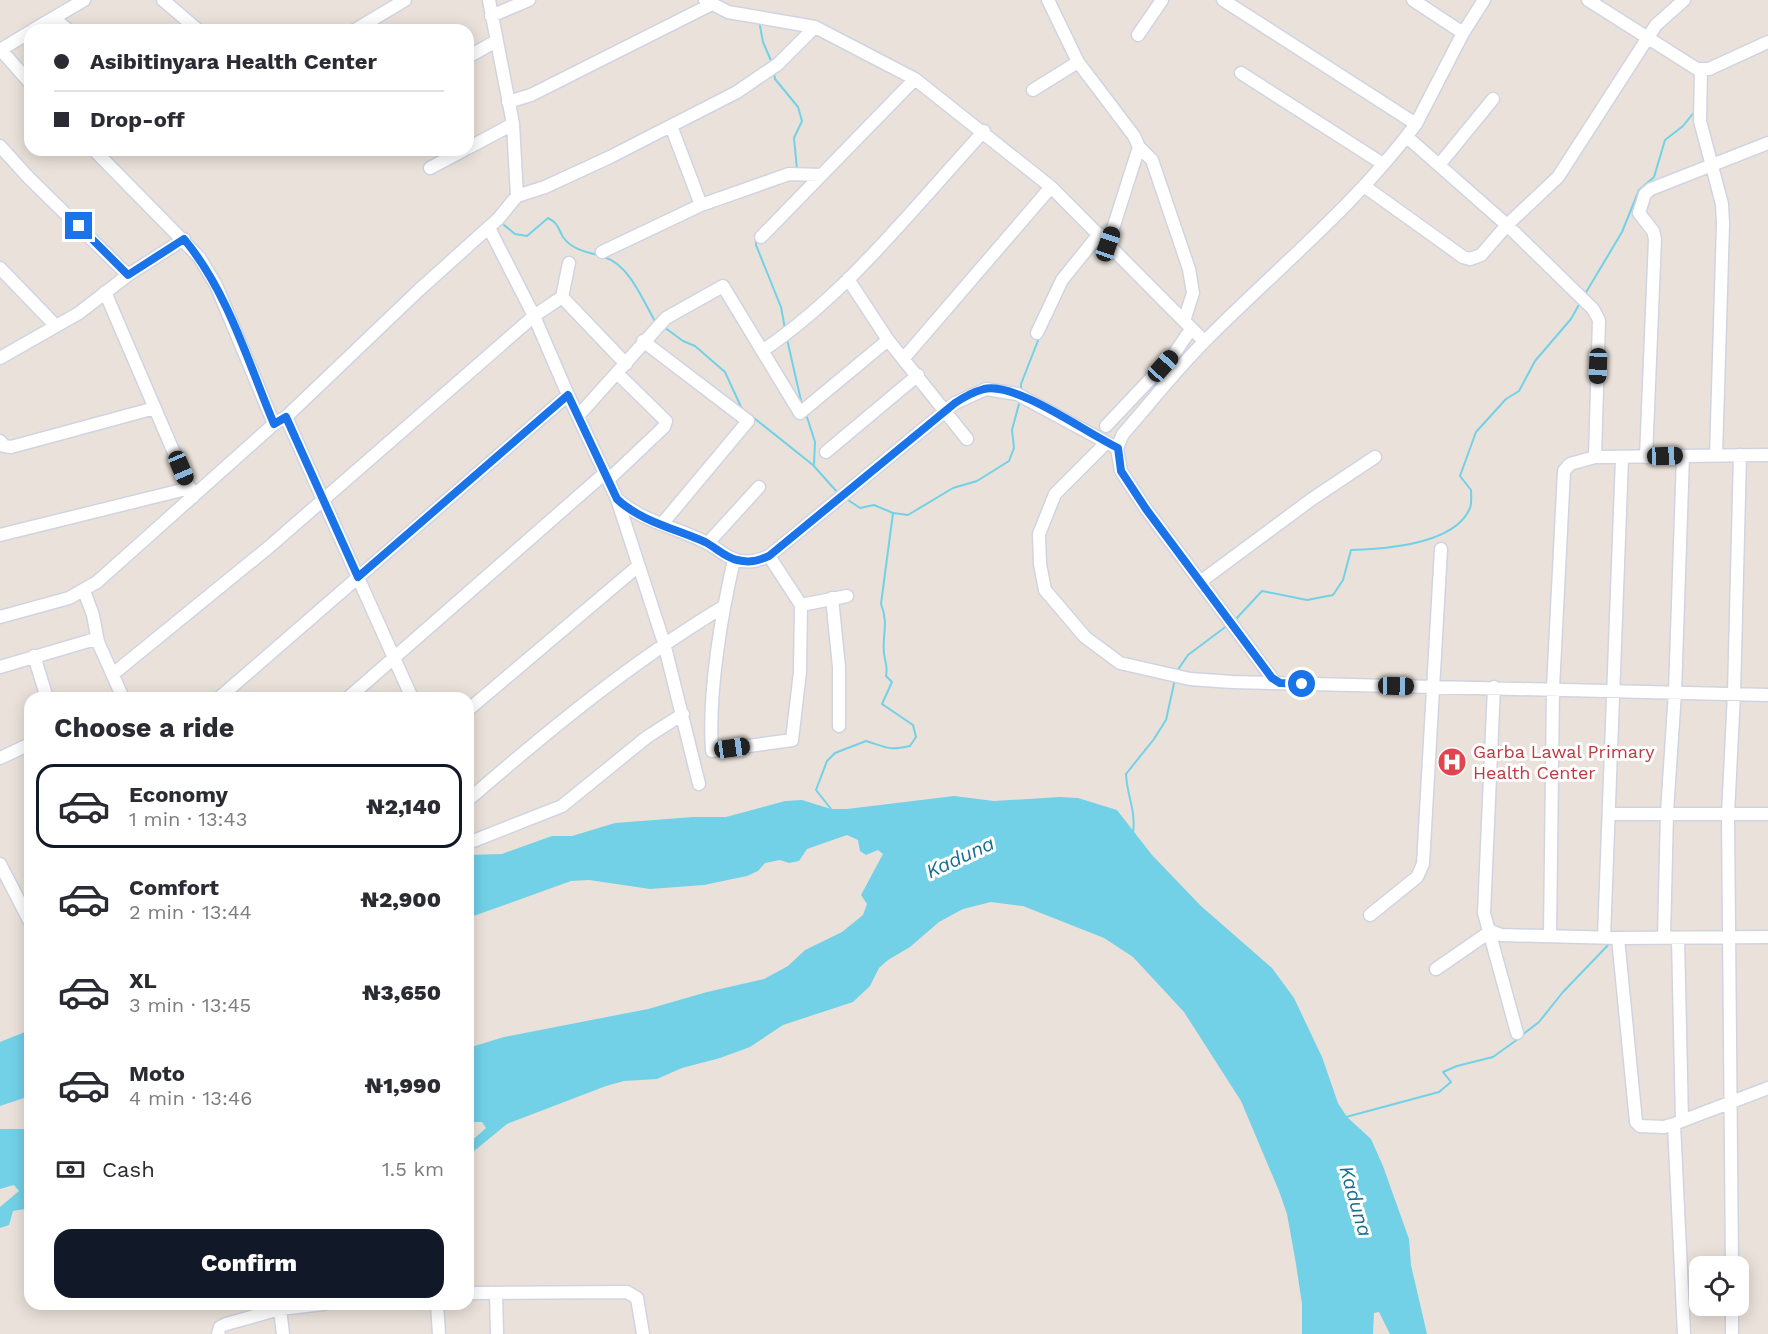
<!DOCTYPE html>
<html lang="en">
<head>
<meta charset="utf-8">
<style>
  :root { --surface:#fff; --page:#f7f7f7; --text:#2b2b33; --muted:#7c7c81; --line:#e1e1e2; --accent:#111827 }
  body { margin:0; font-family:"Work Sans",sans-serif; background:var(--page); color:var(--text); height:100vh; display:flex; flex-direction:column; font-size:22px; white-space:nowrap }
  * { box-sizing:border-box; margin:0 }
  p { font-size:20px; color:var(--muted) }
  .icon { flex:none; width:33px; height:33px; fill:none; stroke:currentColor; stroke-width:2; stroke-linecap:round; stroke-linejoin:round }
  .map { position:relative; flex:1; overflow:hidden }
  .details { position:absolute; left:24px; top:692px; width:450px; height:618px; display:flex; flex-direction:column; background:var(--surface); border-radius:18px; box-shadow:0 3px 15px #0003 }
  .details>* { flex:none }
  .hud { position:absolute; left:24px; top:24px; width:450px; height:132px; border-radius:18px; box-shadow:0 3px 15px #0003; display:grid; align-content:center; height:132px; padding:0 30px; background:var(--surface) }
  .fabs { position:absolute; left:1689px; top:1256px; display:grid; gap:12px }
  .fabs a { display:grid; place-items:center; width:60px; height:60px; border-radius:12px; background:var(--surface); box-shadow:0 3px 15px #0003; font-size:30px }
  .end { position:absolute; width:27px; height:27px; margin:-14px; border:8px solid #1a73e8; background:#fff; box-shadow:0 0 0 3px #fff }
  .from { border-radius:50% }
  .car { position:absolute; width:18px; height:36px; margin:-18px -9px; border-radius:8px; box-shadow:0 0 4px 2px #0007; background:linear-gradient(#222 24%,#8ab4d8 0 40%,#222 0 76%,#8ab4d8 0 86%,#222 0) }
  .hud b { display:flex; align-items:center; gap:21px; height:57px; font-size:22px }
  .hud b+b { border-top:2px solid var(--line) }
  .hud i { width:15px; height:15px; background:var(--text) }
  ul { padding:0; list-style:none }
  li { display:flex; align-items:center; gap:18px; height:84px; margin:0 12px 9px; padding:0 18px; border:3px solid transparent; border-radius:18px }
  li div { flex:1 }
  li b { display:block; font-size:22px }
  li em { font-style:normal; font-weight:800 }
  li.current { border-color:var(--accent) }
  li>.icon { width:54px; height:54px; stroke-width:1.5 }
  h2 { padding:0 30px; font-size:27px; line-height:72px }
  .pay { display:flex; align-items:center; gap:15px; height:66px; padding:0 30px; font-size:22px }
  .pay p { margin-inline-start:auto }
  .cta { display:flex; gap:12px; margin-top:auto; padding:12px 30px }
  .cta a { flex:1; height:69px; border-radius:18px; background:var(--accent); color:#fff; font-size:24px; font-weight:800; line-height:69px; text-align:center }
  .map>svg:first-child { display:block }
  .water { fill:#72d1e7 }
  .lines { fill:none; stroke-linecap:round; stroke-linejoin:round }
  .stream { stroke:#72d1e7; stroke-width:2 }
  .minor-casing { stroke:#d0d4e1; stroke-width:15 }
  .minor { stroke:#fff; stroke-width:12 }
  .route { stroke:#1a73e8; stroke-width:8 }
  .labels { text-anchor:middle; stroke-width:6; stroke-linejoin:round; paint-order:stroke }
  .health-label { font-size:18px; fill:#be3a42; stroke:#fff; text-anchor:start }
  .water-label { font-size:20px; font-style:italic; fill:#146f90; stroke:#fff }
</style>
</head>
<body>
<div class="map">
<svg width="1768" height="1334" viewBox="0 0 1768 1334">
  <rect width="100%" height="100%" fill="#eae2da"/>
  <!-- water -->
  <path class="water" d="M 954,796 L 994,801 L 1060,797 L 1078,798 L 1117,810 L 1152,855 L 1201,906 L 1272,968 L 1294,998 L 1322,1057 L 1338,1103 L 1347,1117 L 1371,1139 L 1383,1166 L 1409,1239 L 1411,1265 L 1427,1334 L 1390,1334 L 1379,1312 L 1374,1313 L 1373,1334 L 1302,1334 L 1302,1304 L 1296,1264 L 1287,1214 L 1279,1191 L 1241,1101 L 1184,1012 L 1133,957 L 1104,938 L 1023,906 L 991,902 L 963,909 L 939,922 L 910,947 L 888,960 L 879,968 L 870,986 L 853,1002 L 783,1025 L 750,1047 L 720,1058 L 682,1068 L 657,1079 L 624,1081 L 606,1086 L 507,1124 L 468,1156 L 468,1144 L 486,1128 L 482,1122 L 468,1122 L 468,1048 L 504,1037 L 648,1009 L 707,992 L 764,979 L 788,966 L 805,950 L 842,932 L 863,915 L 867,904 L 861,895 L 883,854 L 878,850 L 866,855 L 860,851 L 858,840 L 847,835 L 807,849 L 799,861 L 789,863 L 780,860 L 765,863 L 758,871 L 747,876 L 704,885 L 650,889 L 589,880 L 571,881 L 468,918 L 468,855 L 502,854 L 552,836 L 572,836 L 615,823 L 693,817 L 726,817 L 785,801 L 802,800 L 831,809 L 847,809 Z
    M 30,1030 L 30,1096 L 0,1106 L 0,1042 Z
    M 0,1129 L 30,1129 L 30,1208 L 13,1211 L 9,1225 L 0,1228 L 0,1207 L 19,1191 L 14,1185 L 0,1189 Z"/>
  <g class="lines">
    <!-- stream -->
    <path class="stream" d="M 760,26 L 763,42 L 772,63
      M 774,72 L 775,79 L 798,107 L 802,121 L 794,138 L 797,169
      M 504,225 L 515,234 L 527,236 L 548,218 C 558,223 558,228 563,237 C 571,249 586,252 598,255
      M 756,239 L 756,245 L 781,307 L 785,329
      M 604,257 C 630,265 643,301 656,323
      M 1086,260 L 1100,243
      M 1585,294 L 1622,232 L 1639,190 L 1654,177 L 1665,140 L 1683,126 L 1695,111
      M 664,327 L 683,341 L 695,346 L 725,372 L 742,409
      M 787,339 L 802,405
      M 1021,392 L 1021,384 L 1039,338
      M 749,414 L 813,465 L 838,493
      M 806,414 L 815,442 L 814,464
      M 893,513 L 908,515 L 953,488 L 977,481 L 1009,461 L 1014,448 L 1012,430 L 1020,400
      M 1235,620 L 1262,591 L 1307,600 L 1333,595 L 1343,580 L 1351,550 C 1385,549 1455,544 1470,508 C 1472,503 1471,495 1471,490 L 1460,476 L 1476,432 L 1506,399 L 1519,391 L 1535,361 L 1571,319 L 1581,301
      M 1177,671 L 1188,655 L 1228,625
      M 831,809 L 816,790 L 827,761 L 835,753 L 866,741 C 887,747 887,751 910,746 L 916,737 L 913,725 L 882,704 L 892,682 L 886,676 C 888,666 885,662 884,653 C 882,634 889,624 881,604 L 893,513 L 874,505 L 860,508 L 845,498
      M 1133,834 C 1136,808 1127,797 1126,774 L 1154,739 L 1166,720 L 1175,679
      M 1522,1035 L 1539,1022 L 1563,992 L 1611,942
      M 1346,1117 L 1439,1092 L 1451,1082 L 1443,1072 L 1457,1066 L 1493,1057 L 1518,1039"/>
    <!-- minor casing -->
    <g class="minor-casing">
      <path id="minor" d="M 163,0 L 198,30
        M 489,0 L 513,124 L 517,196
        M 705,0 L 728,12 L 815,27 L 915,79 L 1051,187 L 1204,341
        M 1048,0 L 1078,62 L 1134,136 L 1139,147 L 1108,244
        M 1223,0 L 1416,124
        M 1413,0 L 1463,33
        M 1588,0 L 1697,69 L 1709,69 L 1768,42
        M 491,16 L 529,0
        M 54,18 L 68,30
        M 33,30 L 84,0
        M 355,30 L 405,0
        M 1138,35 L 1162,0
        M 0,50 L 30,32
        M 1,50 L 30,83
        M 468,57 L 496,41
        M 1701,69 L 1700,121 L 1722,204 L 1723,224 L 1716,456
        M 1241,73 L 1383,164
        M 1033,90 L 1078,62
        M 508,102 L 531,95 L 712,4
        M 671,126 L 701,205
        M 1407,137 L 1507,225 L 1593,309 L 1599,320 L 1595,457
        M 0,146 L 29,178 L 128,275
        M 1139,147 L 1152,160 L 1189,269 L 1193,293 L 1184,321
        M 468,148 L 513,124
        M 94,150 L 199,257 L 216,285 L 274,424
        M 1439,165 L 1493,99
        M 430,168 L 464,150
        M 1364,186 L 1463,257 L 1470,259 L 1481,255 L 1507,225 L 1558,177 L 1656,25 L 1684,0
        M 489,228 L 534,316 L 568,395
        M 761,237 L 915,79
        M 602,252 L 701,205 L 789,174 L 821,175
        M 0,268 L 56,326
        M 848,279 L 888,340 L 967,439
        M 105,292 L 193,497
        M 562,297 L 626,364
        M 1037,333 L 1062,280 L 1099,234
        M 643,341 L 748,421 L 662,524
        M 762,351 C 848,293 914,207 984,131
        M 0,358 L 79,313 L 128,275 L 184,239
        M 904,358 L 1051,187
        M 578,416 L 666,318 L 723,286 L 800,413 L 888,340
        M 286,417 L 412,698
        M 1106,426 L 1174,354 L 1191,329
        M 0,441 L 4,446 L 11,447 L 155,408
        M 1106,443 L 1055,494 L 1039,534 L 1040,564 L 1045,590 L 1085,637 L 1120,663 L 1190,679 L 1232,682 L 1768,695
        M 826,452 L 918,375
        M 1646,457 L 1655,239 L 1653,231 L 1639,213 L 1645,194 L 1651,189 L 1768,143
        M 608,480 L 664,427 L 666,421 L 618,374
        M 617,499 L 664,643 L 699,784
        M 0,535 L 190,488
        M 708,543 L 759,487
        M 734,560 C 721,616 708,694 712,751 L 792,740 L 800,672 L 801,605 L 769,556
        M 1200,582 L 1312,499 L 1375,457
        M 84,591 L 93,615 L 98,642
        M 832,598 L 839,667 L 839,726
        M 801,605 L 847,596
        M 0,617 L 69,598 L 97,582 L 274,424 L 286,417 L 419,290 L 498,219 L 517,196 L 545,187 L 610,157 L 737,92 L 778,64 L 815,27
        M 34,656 L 47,698
        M 0,667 L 92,640 L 98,642 L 123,698
        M 113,674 L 269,547 L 534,316 L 562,297 L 569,263
        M 1275,682 L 1146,509 L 1121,471 L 1117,448 L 1123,434 C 1150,403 1176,370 1205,341 C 1275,270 1356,205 1416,124 L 1463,33 L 1484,0
        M 1494,687 L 1484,913 L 1517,1033
        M 219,698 L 568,395 L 617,499 C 642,522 680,528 709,544 C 718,549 727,558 737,560 C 750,563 757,561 769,556 L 955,403 L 986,389 L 1017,394 L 1117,448
        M 348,698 L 605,473
        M 468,710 L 637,567
        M 0,758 L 30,744
        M 468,800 C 549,730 630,663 723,607
        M 1611,814 L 1768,814
        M 468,843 L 562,806 L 647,737 L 683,714
        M 0,864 L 30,922
        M 1370,915 L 1417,877 L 1423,864 L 1441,549
        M 1491,931 L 1501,935 L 1618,938 L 1768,937
        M 1550,936 L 1553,688 L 1564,471 L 1570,464 L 1595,457 L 1768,455
        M 1604,937 L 1622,458
        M 1618,938 L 1636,1122 L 1640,1126 L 1664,1127 L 1674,1124 L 1768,1088
        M 1664,938 L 1667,812 L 1675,692 L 1683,456
        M 1678,938 L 1682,1121
        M 1436,969 L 1491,931
        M 1674,1124 L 1684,1334
        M 1732,1266 L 1728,814 L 1734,694 L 1740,455
        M 468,1293 L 627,1292 L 637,1298 L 643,1334
        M 496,1293 L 497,1334
        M 437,1304 L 439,1334
        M 1732,1305 L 1732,1334
        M 280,1309 L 283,1334
        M 218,1334 L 220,1327 L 226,1324 L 280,1309 L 323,1304"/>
    </g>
    <!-- minor -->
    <use href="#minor" class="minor"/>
  </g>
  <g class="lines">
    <!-- route -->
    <path class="route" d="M 79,226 L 128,275 L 184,239 C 228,292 248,362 274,424 L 286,417 L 358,577 L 568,395 L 617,499 C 640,521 676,529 705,542 C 715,547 726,558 737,560 C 750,563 757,561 769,556 L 955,403 C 964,397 973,392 984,389 C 1017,382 1086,433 1118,448 L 1121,471 L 1146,509 L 1272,678 L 1280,683 L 1302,684"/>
  </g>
  <!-- icons -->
  <defs>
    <g id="hospital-disc" transform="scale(1.5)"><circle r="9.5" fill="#e0444e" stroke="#fff"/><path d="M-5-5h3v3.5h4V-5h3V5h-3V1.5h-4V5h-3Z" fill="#fff"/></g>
  </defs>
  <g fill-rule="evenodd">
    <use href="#hospital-disc" x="1452" y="762"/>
  </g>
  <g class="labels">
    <!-- health labels -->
    <g class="health-label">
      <text x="1473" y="758">Garba Lawal Primary<tspan x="1473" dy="21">Health Center</tspan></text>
    </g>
    <!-- water labels -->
    <g class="water-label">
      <text transform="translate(960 857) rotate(-25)" y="7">Kaduna</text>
      <text transform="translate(1356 1201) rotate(74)" y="7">Kaduna</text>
    </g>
  </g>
</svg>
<div class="fabs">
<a><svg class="icon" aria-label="locate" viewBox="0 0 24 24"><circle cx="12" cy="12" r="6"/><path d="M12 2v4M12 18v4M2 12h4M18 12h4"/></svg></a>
</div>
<i class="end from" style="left:1302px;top:684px"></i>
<i class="end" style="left:79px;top:226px"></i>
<i class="car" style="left:1108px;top:244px;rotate:19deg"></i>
<i class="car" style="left:1163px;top:366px;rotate:42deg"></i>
<i class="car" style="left:1598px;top:366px;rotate:182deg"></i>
<i class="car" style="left:1665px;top:456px;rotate:88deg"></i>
<i class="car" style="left:181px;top:468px;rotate:157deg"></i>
<i class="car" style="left:1396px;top:686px;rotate:91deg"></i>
<i class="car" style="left:732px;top:748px;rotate:82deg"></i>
<div class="hud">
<b><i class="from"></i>Asibitinyara Health Center</b>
<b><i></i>Drop-off</b>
</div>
<section class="details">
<h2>Choose a ride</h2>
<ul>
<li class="current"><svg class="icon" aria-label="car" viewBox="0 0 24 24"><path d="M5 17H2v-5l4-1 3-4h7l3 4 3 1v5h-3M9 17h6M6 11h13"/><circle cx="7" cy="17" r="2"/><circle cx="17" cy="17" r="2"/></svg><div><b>Economy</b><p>1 min · 13:43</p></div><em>₦2,140</em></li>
<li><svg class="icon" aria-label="car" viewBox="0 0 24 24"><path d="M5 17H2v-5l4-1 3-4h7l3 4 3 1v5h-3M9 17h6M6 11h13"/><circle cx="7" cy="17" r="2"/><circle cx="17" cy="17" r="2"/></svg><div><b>Comfort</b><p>2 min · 13:44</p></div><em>₦2,900</em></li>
<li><svg class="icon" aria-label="car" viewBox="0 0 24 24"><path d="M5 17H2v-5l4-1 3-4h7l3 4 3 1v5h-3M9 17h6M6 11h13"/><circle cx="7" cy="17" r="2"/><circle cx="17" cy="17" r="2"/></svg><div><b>XL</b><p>3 min · 13:45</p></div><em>₦3,650</em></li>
<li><svg class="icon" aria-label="car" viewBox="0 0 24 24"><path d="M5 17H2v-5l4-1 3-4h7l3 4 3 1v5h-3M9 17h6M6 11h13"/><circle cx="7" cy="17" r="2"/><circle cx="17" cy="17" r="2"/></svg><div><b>Moto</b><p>4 min · 13:46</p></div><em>₦1,990</em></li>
</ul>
<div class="pay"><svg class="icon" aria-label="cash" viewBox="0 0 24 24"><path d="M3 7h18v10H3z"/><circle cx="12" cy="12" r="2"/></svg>Cash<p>1.5 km</p></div>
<div class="cta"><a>Confirm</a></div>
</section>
</div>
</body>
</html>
